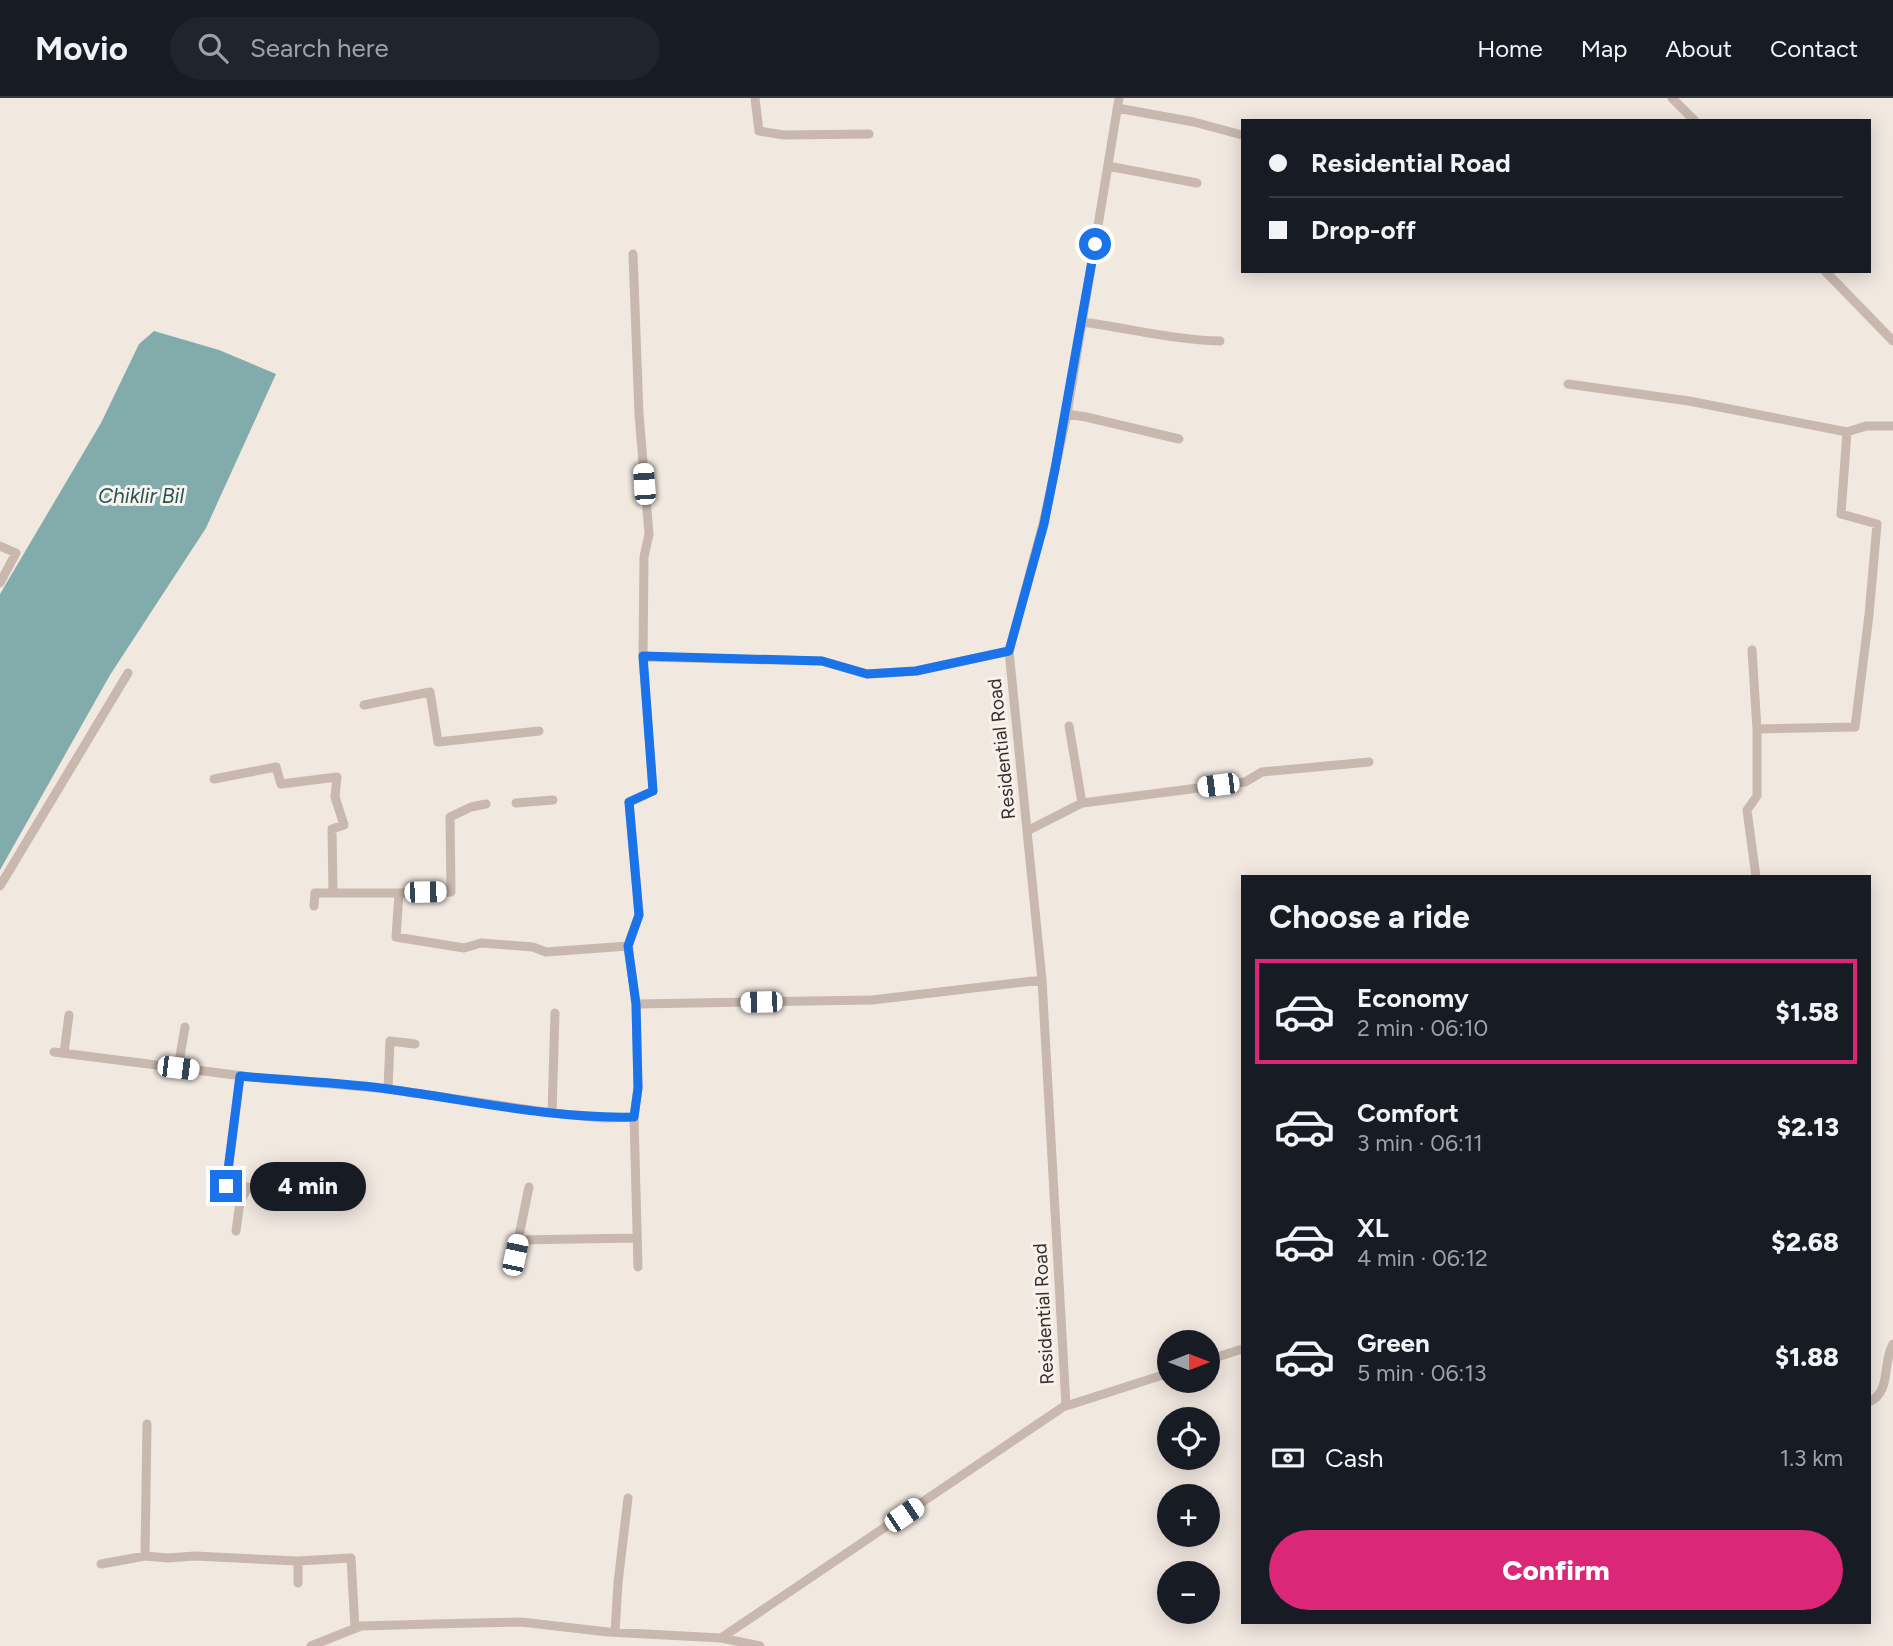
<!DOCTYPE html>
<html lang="en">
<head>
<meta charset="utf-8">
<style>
  :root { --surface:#171b24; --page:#20242c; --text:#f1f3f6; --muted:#9ea1a6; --line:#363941; --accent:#db2777 }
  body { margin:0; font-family:Figtree,sans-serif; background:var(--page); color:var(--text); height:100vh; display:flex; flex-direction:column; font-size:26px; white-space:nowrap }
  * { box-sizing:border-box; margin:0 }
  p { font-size:23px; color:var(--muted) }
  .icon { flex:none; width:38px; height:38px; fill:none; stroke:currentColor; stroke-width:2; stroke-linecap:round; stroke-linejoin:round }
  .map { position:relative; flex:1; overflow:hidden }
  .side { position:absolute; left:1241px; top:777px; width:630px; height:749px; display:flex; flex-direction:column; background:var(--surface); border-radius:0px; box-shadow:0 4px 18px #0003 }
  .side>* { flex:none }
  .top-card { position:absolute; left:1241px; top:21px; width:630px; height:154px; border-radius:0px; box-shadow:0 4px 18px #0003; display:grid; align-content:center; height:154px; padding:0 28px; background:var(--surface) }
  .needle { width:46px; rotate:90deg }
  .controls { position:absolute; left:1157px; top:1232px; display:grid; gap:14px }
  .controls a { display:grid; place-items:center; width:63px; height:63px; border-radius:50%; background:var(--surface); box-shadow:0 4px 18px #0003; font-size:35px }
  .end { position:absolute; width:32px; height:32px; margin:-16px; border:9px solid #1a73e8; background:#fff; box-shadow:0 0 0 4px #fff }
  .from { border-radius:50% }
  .bubble { position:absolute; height:49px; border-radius:24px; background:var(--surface); box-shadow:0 4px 18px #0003; font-size:23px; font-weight:800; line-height:49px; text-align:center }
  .car { position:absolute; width:21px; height:42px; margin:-21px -10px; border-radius:9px; box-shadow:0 0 5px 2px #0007; background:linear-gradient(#fff 24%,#345 0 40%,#fff 0 76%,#345 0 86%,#fff 0) }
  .top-card b { display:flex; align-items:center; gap:24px; height:66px; font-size:26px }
  .top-card b+b { border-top:2px solid var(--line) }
  .top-card i { width:18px; height:18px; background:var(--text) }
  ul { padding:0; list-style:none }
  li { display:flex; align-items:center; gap:21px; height:105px; margin:0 14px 10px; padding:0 14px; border:4px solid transparent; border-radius:0px }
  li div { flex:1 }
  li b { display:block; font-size:26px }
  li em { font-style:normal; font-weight:800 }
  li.current { border-color:var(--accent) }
  li>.icon { width:63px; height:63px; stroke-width:1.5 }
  h2 { padding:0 28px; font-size:32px; line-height:84px }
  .pay { display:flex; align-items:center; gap:18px; height:77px; padding:0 28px; font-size:26px }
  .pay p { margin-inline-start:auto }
  .button { display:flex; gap:14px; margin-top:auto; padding:14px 28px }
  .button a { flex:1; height:80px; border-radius:42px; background:var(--accent); color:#fff; font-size:28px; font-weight:800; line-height:80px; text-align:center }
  header { display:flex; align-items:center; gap:42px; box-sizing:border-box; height:98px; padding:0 35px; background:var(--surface); border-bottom:2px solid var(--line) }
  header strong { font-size:33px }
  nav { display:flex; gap:38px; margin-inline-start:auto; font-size:24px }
  .search { width:490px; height:63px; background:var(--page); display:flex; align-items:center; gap:18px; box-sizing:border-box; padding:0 24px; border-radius:38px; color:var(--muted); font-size:26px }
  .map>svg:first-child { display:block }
  .water { fill:#82acab }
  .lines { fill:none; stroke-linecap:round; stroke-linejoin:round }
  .minor { stroke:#c8b8ad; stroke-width:9 }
  .route { stroke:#1a73e8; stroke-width:9 }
  .labels { text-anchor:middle; stroke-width:6; stroke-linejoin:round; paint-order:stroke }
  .street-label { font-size:19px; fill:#372e2b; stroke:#f9f2ec }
  .water-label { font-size:21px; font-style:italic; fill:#245555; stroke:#f9f2ec }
</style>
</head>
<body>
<header>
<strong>Movio</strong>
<div class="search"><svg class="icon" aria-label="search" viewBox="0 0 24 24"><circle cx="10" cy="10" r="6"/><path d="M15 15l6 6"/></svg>Search here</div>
<nav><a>Home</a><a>Map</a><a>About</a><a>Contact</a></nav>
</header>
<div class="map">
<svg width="1893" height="1548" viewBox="0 0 1893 1548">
  <rect width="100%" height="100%" fill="#f1e8e0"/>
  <!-- water -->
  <path class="water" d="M 154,233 L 219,252 L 276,276 L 206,430 L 110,577 L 0,772 L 0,496 L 101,325 L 139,246 Z"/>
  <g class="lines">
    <!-- minor -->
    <path class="minor" d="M 755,0 L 759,33 L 784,37 L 869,36
      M 1672,0 L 1695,23
      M 1117,10 L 1194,24 L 1242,37
      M 1108,68 L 1197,85
      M 633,156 L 639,316 L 649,436 L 644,459 L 643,559 L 653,693 L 629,704 L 639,817 L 628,848 L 636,906
      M 1825,173 L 1893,243
      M 1082,224 C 1128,230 1174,242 1220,243
      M 1568,286 L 1689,303 L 1847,334 L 1866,328 L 1893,328
      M 1067,316 L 1086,319 L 1179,341
      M 0,448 L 16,455 L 0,485
      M 1752,552 L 1757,631 L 1855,629 L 1869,517 L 1877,426 L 1841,416 L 1847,334
      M 643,559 L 822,563 L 867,576 L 916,573 L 1009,553
      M 364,607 L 430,594 L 438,644 L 539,633
      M 1069,628 L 1082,705
      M 214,681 L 276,669 L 281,686 L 337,679 L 335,699 L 344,727 L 332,731 L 333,795
      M 516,705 L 553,702
      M 1027,733 L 1082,705 L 1245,684 L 1262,674 L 1369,664
      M 1756,779 L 1747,712 L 1757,698 L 1757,631
      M 0,788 L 128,575
      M 399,795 L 451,794 L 450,719 L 471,709 L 486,706
      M 314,808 L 315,795 L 399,795 L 396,839 L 464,850 L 481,845 L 533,849 L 546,854 L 628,848
      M 54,954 L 251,979 L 388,991 L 552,1015 L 604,1020 L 634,1019 L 638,990 L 636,906 L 872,902 L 1042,882
      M 64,955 L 69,917
      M 178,970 L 185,929
      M 388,991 L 390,943 L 415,946
      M 552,1015 L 555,915
      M 634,1019 L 638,1169
      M 236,1133 L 240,1104 L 248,1089 L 226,1088 L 240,978
      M 518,1142 L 637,1140
      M 515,1157 L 529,1089
      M 1208,1262 L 1242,1251
      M 1869,1304 C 1892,1294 1882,1264 1893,1246
      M 1066,1308 L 1042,882 L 1009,553 L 1043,426 L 1067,316 L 1119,0
      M 145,1458 L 147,1326
      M 101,1466 L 145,1458 L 168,1460 L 195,1458 L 297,1463 L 351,1460 L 355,1530
      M 298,1485 L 298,1463
      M 615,1534 L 618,1485 L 628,1400
      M 721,1540 L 760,1548
      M 311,1548 L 361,1528 L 433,1526 L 521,1524 L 608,1534 L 721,1540 L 1063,1309 L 1169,1275"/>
  </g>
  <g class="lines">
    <!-- route -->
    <path class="route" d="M 226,1088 L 240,978 C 291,983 344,984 395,992 C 474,1003 554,1021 634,1019 L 638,990 L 636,906 L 628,848 L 639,817 L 629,704 L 653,693 L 643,558 L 822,563 L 867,576 L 916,573 L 1009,553 L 1044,426 L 1055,371 L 1095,146"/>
  </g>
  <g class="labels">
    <!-- street labels -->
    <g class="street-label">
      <text transform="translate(1001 651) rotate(-96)" y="7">Residential Road</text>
      <text transform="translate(1043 1216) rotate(-93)" y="7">Residential Road</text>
    </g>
    <!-- water labels -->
    <g class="water-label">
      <text x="141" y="405">Chiklir Bil</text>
    </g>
  </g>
</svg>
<div class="controls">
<a><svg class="needle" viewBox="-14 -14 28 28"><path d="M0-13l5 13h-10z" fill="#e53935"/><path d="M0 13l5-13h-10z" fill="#9ea1a6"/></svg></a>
<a><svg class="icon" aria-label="locate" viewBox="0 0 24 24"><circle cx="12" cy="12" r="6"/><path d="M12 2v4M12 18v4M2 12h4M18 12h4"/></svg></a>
<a>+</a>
<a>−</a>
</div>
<i class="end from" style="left:1095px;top:146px"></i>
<i class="end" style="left:226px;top:1088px"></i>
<div class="bubble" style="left:250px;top:1064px;width:116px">4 min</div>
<i class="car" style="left:644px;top:386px;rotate:356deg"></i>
<i class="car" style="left:1218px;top:687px;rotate:263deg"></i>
<i class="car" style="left:425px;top:794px;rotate:89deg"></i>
<i class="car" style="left:761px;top:904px;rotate:269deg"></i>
<i class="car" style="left:178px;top:970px;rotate:97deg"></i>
<i class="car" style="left:515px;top:1157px;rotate:12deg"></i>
<i class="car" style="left:904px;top:1417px;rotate:56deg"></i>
<div class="top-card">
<b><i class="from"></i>Residential Road</b>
<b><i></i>Drop-off</b>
</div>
<section class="side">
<h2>Choose a ride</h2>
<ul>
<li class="current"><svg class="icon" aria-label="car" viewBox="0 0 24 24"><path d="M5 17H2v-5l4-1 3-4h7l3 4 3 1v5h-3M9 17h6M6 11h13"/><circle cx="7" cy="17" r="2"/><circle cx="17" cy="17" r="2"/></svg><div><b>Economy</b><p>2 min · 06:10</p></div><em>$1.58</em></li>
<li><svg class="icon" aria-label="car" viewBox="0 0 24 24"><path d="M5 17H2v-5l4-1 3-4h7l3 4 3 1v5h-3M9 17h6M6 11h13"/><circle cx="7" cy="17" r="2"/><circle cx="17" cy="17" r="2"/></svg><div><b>Comfort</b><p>3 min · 06:11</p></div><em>$2.13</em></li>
<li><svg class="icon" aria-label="car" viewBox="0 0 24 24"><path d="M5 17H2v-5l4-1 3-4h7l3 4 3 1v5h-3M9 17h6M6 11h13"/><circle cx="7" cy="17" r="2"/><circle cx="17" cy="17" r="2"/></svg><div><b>XL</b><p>4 min · 06:12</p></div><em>$2.68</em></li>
<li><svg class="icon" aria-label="car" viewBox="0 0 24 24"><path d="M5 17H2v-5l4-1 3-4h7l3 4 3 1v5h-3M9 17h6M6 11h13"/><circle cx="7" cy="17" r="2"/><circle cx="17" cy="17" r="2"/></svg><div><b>Green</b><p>5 min · 06:13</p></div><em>$1.88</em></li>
</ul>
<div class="pay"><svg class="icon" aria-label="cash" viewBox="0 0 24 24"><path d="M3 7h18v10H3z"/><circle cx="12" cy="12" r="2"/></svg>Cash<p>1.3 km</p></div>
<div class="button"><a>Confirm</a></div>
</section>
</div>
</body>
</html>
